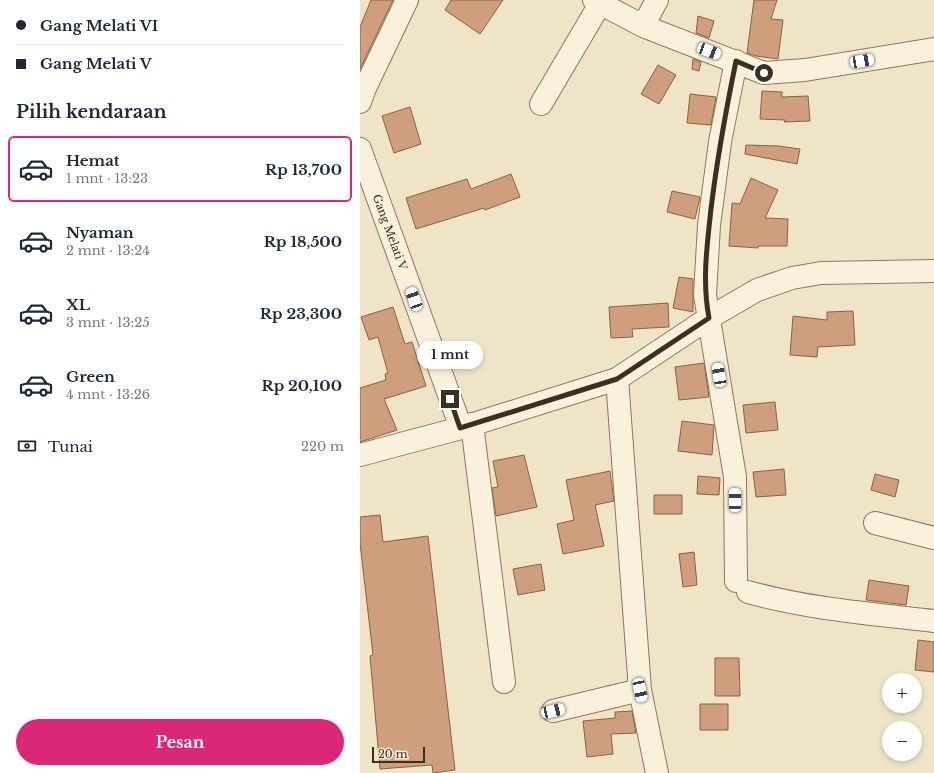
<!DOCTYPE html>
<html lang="id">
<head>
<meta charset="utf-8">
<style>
  :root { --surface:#fff; --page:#f2f2f3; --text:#1f2937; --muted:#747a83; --line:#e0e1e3; --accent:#db2777 }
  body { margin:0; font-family:"Libre Baskerville",serif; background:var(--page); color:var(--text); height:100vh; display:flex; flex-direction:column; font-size:15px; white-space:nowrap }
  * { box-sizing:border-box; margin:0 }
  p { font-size:13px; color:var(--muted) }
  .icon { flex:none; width:22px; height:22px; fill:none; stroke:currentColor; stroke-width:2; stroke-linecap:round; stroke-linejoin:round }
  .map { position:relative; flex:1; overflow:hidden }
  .details { display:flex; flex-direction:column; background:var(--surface); width:360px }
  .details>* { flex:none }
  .guide { display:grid; align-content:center; height:88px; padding:0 16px; background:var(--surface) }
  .tools { position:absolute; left:522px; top:673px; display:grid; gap:8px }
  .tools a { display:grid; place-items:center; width:40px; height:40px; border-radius:50%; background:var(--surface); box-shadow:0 2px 6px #0003; font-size:20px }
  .scale { position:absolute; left:12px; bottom:10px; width:53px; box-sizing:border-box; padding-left:4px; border:2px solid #3d2e20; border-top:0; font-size:11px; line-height:14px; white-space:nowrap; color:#3d2e20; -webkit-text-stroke:3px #f7eed8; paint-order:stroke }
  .end { position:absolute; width:18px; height:18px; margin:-9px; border:5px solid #3d2e20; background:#fff; box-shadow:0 0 0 2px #fff }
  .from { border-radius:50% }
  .bubble { position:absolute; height:28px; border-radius:14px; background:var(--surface); box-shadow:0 2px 6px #0003; font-size:13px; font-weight:700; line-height:28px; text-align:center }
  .car { position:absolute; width:12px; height:24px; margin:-12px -6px; border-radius:5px; box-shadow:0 0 3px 1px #0007; background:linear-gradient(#fff 24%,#345 0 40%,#fff 0 76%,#345 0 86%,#fff 0) }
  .guide b { display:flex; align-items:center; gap:14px; height:38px; font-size:15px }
  .guide b+b { border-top:1px solid var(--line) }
  .guide i { width:10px; height:10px; background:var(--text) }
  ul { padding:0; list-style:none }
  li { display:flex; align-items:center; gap:12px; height:66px; margin:0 8px 6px; padding:0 8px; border:2px solid transparent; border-radius:6px }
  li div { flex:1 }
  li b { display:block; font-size:15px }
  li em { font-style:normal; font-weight:700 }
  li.active { border-color:var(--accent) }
  li>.icon { width:36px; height:36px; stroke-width:1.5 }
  h2 { padding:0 16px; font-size:18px; line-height:48px }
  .pay { display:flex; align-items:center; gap:10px; height:44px; padding:0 16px; font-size:15px }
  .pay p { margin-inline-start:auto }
  .action { display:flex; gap:8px; margin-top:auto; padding:8px 16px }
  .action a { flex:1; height:46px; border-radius:24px; background:var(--accent); color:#fff; font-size:16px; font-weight:700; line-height:46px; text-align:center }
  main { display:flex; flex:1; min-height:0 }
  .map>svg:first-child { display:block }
  .building { fill:#cf9f7d; stroke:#8d5f41 }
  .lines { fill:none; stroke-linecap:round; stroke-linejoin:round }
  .minor-casing { stroke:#8d765c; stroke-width:24 }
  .minor { stroke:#faf1dc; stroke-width:22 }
  .route { stroke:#3d2e20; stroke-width:5 }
  .labels { text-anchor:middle; stroke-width:3; stroke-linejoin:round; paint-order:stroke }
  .street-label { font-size:11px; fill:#3d2e20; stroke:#f7eed8 }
</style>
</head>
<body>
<main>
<section class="details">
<div class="guide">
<b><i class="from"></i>Gang Melati VI</b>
<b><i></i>Gang Melati V</b>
</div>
<h2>Pilih kendaraan</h2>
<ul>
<li class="active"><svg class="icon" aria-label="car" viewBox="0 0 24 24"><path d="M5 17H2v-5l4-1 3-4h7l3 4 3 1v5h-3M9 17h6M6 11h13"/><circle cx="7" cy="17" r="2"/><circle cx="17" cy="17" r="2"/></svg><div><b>Hemat</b><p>1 mnt · 13:23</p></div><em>Rp 13,700</em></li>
<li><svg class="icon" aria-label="car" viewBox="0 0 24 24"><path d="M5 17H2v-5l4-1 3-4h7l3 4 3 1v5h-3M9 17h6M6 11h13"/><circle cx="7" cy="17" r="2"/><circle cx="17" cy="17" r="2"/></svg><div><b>Nyaman</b><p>2 mnt · 13:24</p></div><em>Rp 18,500</em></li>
<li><svg class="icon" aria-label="car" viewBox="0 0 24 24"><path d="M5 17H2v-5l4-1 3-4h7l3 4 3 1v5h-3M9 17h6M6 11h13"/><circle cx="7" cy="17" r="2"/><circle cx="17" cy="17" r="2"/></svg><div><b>XL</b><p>3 mnt · 13:25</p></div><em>Rp 23,300</em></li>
<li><svg class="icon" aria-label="car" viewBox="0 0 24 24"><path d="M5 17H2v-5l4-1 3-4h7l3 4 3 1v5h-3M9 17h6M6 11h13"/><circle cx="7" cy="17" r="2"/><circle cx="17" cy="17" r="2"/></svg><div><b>Green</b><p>4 mnt · 13:26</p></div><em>Rp 20,100</em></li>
</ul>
<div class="pay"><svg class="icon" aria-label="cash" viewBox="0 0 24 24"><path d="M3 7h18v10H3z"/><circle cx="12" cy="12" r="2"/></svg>Tunai<p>220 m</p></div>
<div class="action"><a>Pesan</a></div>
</section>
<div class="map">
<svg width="574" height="773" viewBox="0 0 574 773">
  <rect width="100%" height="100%" fill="#f0e4c8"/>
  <!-- building -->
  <path class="building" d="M 11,0 L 33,0 L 0,69 L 0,27 Z
    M 91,0 L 143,0 L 120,34 L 85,10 Z
    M 394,0 L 417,0 L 411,19 L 423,20 L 418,59 L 396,56 L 387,53 Z
    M 338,16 L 354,21 L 349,38 L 336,33 Z
    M 333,59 L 341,62 L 339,71 L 332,69 Z
    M 298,65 L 316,75 L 299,104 L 281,94 Z
    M 402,91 L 422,92 L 422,97 L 448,96 L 450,121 L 424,122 L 425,120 L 400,119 Z
    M 330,94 L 356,97 L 351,125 L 327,123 Z
    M 50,107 L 61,144 L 34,153 L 22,116 Z
    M 386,145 L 419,146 L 440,149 L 437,164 L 385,154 Z
    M 151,174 L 160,197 L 125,210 L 124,208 L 56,229 L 46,198 L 107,179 L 111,189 Z
    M 391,178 L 418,190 L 405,218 L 428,219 L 427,246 L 398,246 L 398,248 L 369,246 L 372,203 L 380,204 Z
    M 312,191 L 340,197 L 335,219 L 307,212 Z
    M 319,277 L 333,279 L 333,312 L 313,308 Z
    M 308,303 L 309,327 L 272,329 L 273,337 L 251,338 L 249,307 Z
    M 33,307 L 45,344 L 52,342 L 66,386 L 24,399 L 37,430 L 0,442 L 0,388 L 26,380 L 25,374 L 28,373 L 18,337 L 9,340 L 1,317 Z
    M 493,311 L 495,345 L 458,347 L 457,357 L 430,355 L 433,316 L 467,320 L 467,312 Z
    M 344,363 L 349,397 L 319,400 L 315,367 Z
    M 415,402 L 418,430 L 386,433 L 383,405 Z
    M 322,421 L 354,425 L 352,455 L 318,451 Z
    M 164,455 L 177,507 L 136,516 L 132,488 L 138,487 L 133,461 Z
    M 424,469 L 426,495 L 396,497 L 393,472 Z
    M 250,471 L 254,501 L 235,505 L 244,546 L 203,554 L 197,524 L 214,520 L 206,480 Z
    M 515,474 L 539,480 L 535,497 L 511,490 Z
    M 338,476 L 360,478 L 359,495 L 337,494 Z
    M 294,495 L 322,495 L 322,514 L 294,514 Z
    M 20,515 L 23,542 L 68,536 L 95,770 L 73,773 L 72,765 L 20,769 L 10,656 L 13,655 L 0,543 L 0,517 Z
    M 334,552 L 337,585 L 323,587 L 319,554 Z
    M 181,564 L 185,590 L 158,595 L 153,569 Z
    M 509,580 L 549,586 L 546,605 L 506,600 Z
    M 558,640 L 574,642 L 574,672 L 555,670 Z
    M 355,658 L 379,658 L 380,696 L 355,696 Z
    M 340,704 L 368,704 L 368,730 L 340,730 Z
    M 272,711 L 276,733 L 251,734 L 253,754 L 227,757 L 223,721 L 255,718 L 255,712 Z"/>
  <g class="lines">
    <!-- minor casing -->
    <g class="minor-casing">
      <path id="minor" d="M 234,0 L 283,26 L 404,73 L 445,70 L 574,49
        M 283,26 L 297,0
        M 376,61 L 360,142 L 349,225 L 345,295 L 375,477 L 376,581
        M 0,102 L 5,88 L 47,0
        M 181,104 L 240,4
        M 0,149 L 101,428
        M 257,379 L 280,690 L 297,773
        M 112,424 L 144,682
        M 0,455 L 101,428 L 257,379 L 349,318 L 397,290 L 432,278 L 461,273 L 574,271
        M 515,523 L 574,538
        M 388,592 C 448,609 512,614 574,621
        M 193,711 L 280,690"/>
    </g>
    <!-- minor -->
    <use href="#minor" class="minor"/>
  </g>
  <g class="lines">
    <!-- route -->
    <path class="route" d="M 90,399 L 100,428 L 257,379 L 349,318 C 342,281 347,246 351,209 C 357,159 366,110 376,61 L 404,73"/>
  </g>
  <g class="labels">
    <!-- street labels -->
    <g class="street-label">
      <text transform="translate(30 232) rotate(70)" y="4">Gang Melati V</text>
    </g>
  </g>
</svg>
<div class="tools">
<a>+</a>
<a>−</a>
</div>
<div class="scale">20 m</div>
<i class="end from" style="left:404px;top:73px"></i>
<i class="end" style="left:90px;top:399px"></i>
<div class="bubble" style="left:57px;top:341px;width:66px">1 mnt</div>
<i class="car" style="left:349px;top:51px;rotate:111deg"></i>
<i class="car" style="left:502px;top:61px;rotate:80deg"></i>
<i class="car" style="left:54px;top:299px;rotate:340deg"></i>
<i class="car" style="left:359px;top:375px;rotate:350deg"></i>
<i class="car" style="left:375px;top:500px;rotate:0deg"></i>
<i class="car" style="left:280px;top:690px;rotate:168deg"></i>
<i class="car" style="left:193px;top:711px;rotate:77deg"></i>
</div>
</main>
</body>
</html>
